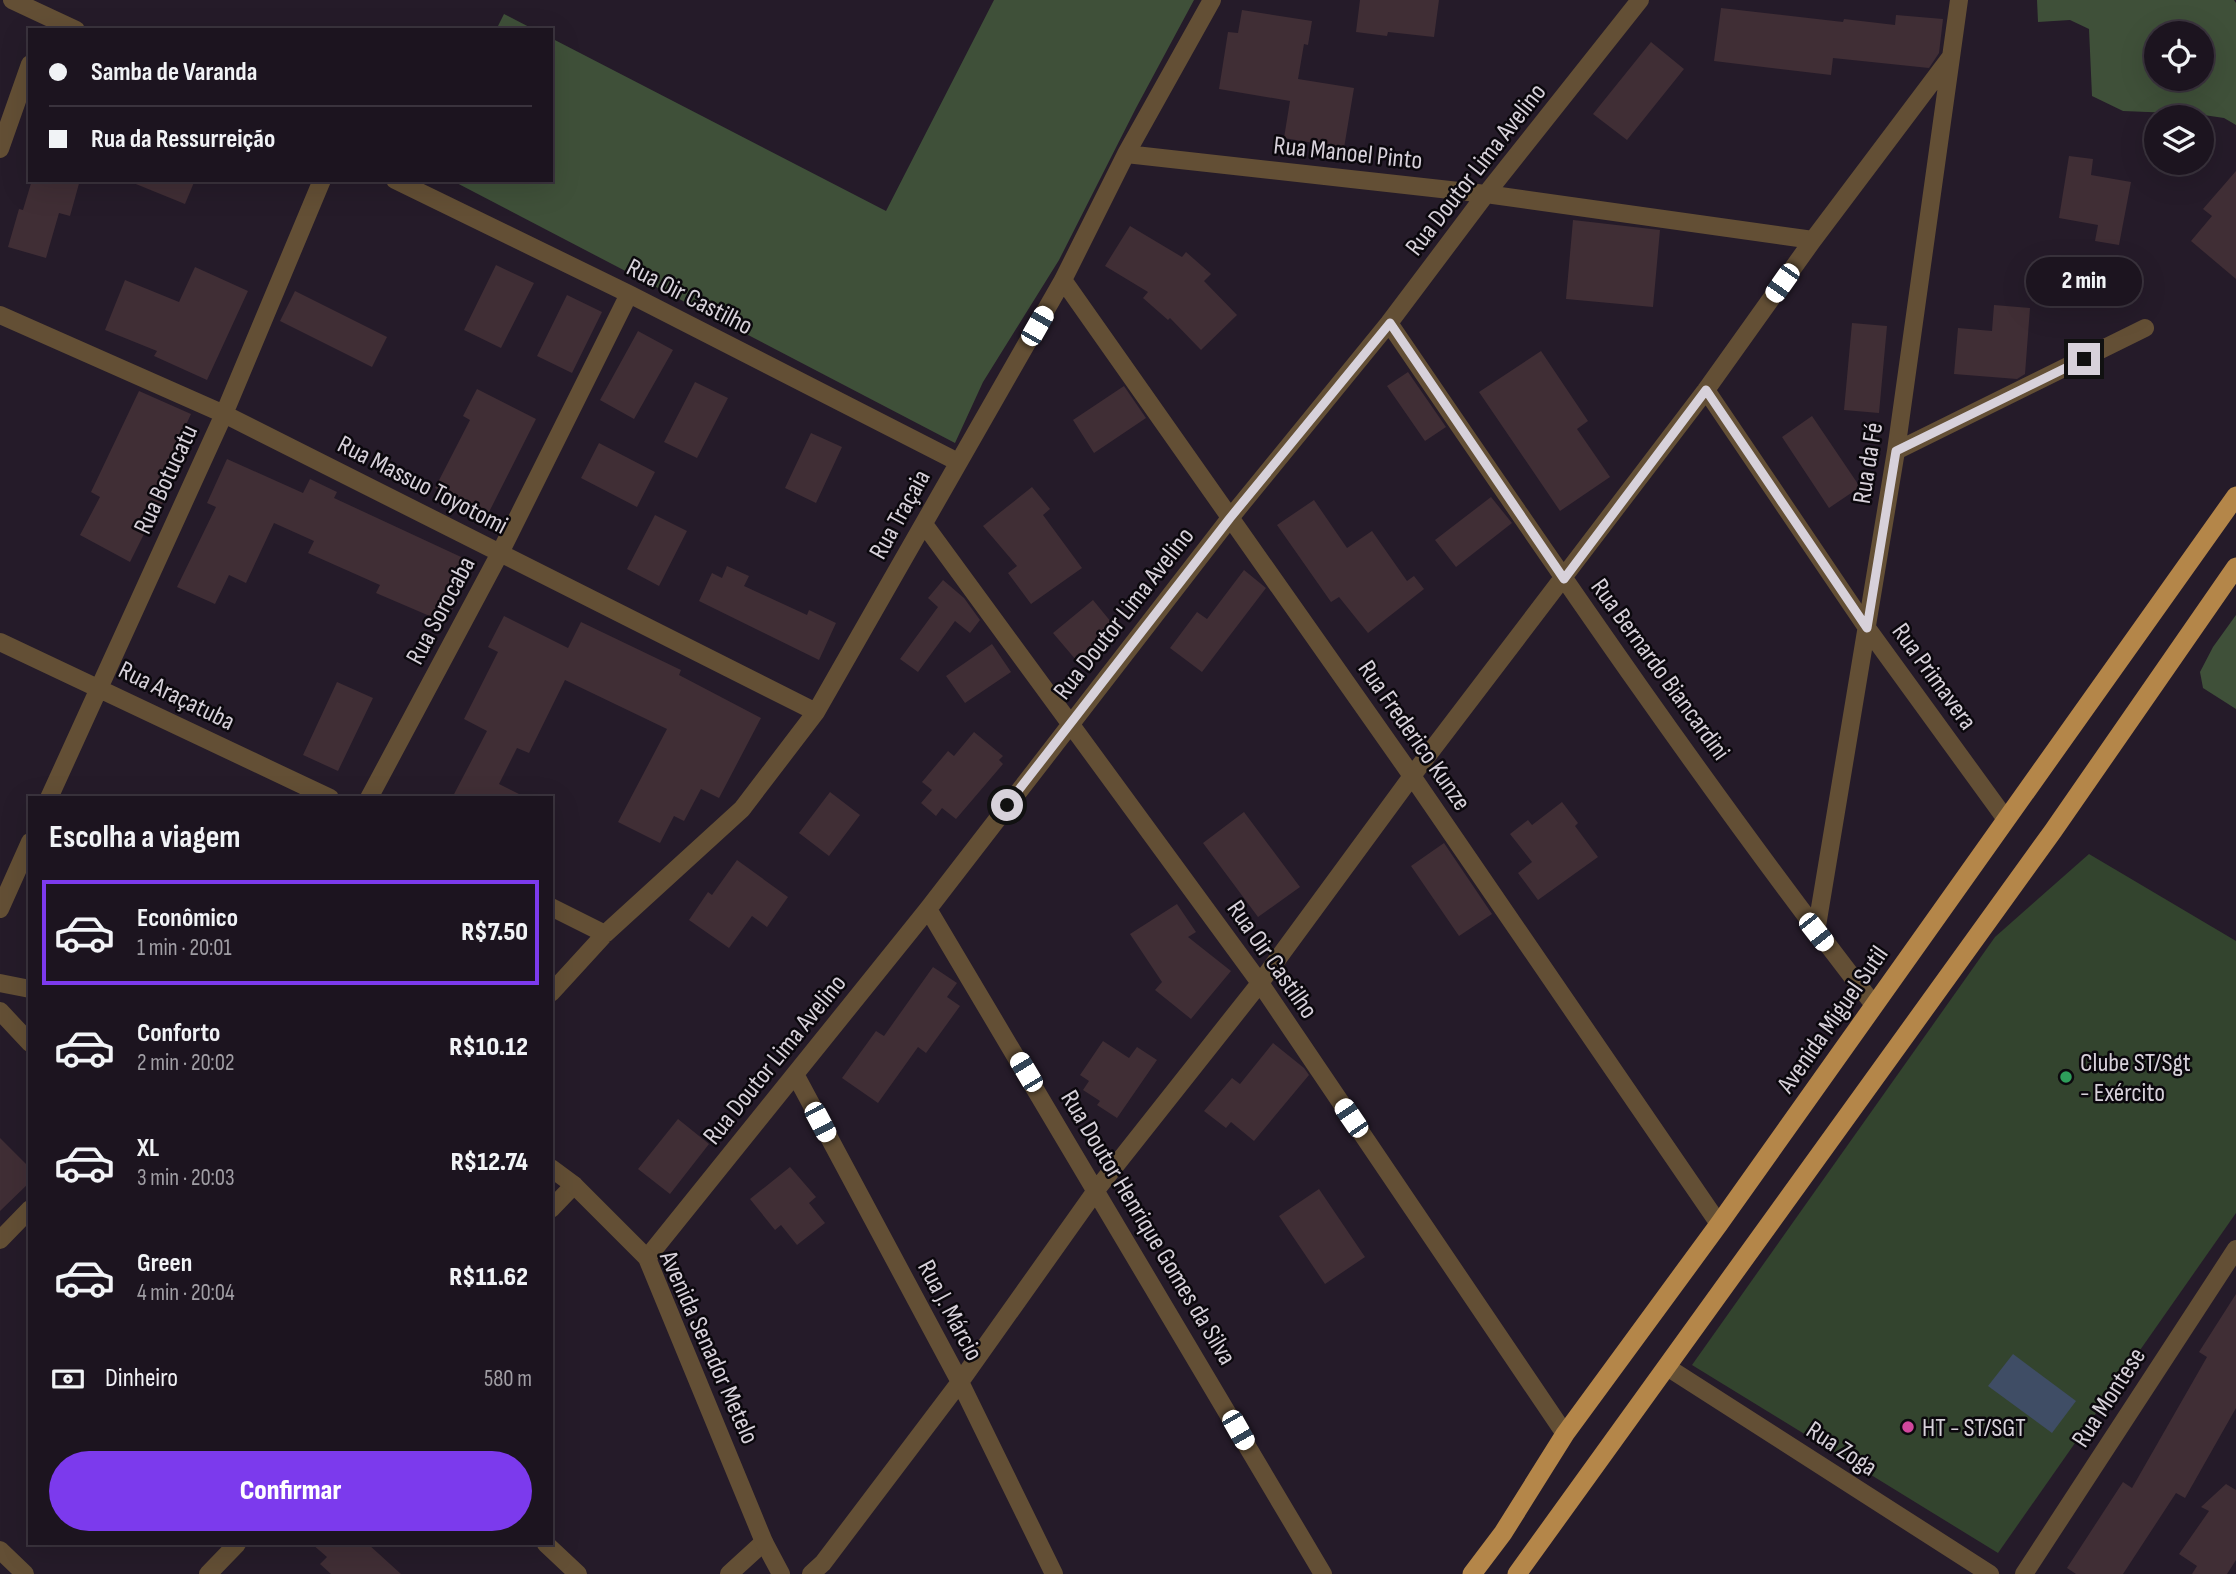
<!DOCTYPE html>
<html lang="pt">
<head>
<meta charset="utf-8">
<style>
  :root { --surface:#1c141f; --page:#251d28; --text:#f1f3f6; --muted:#a09ea4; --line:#3a333d; --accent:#7c3aed }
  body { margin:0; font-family:"Sofia Sans Condensed",sans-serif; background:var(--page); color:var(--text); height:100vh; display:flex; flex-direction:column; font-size:26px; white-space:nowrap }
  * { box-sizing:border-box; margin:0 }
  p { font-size:23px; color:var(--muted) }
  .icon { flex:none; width:38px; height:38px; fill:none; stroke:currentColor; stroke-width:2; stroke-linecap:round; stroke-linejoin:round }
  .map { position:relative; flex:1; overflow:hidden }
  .sheet { position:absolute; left:28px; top:796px; width:525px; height:749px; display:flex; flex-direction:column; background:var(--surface); border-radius:0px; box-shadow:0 7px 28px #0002,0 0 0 2px var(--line) }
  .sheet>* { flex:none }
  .hud { position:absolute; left:28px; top:28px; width:525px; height:154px; border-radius:0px; box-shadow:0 7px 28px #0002,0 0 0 2px var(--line); display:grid; align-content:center; height:154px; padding:0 21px; background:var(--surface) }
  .tools { position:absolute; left:2144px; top:21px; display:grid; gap:14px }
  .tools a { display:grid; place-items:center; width:70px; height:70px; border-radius:50%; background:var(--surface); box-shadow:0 7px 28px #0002,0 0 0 2px var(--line); font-size:35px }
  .end { position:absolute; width:32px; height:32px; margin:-16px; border:9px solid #d7d1da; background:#111; box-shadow:0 0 0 4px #111 }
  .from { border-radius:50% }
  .bubble { position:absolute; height:49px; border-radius:24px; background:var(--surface); box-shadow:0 7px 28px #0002,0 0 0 2px var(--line); font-size:23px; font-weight:800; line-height:49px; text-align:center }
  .car { position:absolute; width:21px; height:42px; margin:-21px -10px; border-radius:9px; box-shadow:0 0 5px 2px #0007; background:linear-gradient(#fff 24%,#345 0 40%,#fff 0 76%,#345 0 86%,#fff 0) }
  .hud b { display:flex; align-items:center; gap:24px; height:66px; font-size:26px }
  .hud b+b { border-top:2px solid var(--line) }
  .hud i { width:18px; height:18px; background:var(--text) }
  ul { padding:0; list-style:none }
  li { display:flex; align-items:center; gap:21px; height:105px; margin:0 14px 10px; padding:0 7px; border:4px solid transparent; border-radius:0px }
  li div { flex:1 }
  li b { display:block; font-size:26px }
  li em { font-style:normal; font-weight:800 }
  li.on { border-color:var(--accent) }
  li>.icon { width:63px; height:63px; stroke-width:1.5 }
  h2 { padding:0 21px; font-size:32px; line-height:84px }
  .pay { display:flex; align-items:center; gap:18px; height:77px; padding:0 21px; font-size:26px }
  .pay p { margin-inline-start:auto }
  .cta { display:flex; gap:14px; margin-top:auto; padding:14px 21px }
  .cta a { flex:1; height:80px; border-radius:42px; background:var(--accent); color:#fff; font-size:28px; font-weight:800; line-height:80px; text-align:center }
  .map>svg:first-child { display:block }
  .green { fill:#33442e }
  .forest { fill:#3f5039; fill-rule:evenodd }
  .water { fill:#3f4d65 }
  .building { fill:#402e35 }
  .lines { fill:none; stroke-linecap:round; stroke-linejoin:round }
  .minor { stroke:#634f35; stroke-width:18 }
  .tertiary { stroke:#634f35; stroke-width:18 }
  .trunk { stroke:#b48649; stroke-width:19 }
  .route { stroke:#d7d1da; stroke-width:9 }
  .leisure-dot { fill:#2e9e5b; stroke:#0b080d; stroke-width:2.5 }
  .hotel-dot { fill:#d1479c; stroke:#0b080d; stroke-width:2.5 }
  .labels { text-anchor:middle; stroke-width:5; stroke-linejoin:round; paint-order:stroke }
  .street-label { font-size:26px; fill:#d7d1da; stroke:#0b080d }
  .poi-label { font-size:26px; fill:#d7d1da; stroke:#0b080d; text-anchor:start }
</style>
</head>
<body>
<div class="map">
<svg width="2236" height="1574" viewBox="0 0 2236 1574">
  <rect width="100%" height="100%" fill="#251b29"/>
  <!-- green -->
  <path class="green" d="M 2089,854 L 2236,941 L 2236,1213 L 1998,1553 L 1692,1365 L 1995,937 Z"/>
  <!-- forest -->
  <path class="forest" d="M 994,0 L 1194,0 L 1136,108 L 1059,260 L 983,382 L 955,443 L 451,180 L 551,180 L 551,38 L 886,211 Z
    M 2037,0 L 2234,0 L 2236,3 L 2236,125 L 2224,118 L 2197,114 L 2123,111 L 2092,96 L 2089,29 L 2070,20 L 2038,22 ZM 2202,33 L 2202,79 L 2156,79 L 2156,33 Z
    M 504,14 L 535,30 L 496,30 Z
    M 2236,615 L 2236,709 L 2203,688 L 2200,672 L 2213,647 Z"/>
  <!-- water -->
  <path class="water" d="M 2013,1354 L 2076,1401 L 2052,1433 L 1988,1386 Z"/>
  <!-- building -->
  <path class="building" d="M 1360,0 L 1439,0 L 1434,37 L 1388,32 L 1387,36 L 1356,32 Z
    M 1721,8 L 1843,22 L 1844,19 L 1895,25 L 1896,15 L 1943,19 L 1939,53 L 1929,68 L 1833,58 L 1831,75 L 1714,61 Z
    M 1242,10 L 1312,21 L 1308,45 L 1304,44 L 1298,79 L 1354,88 L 1344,148 L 1284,138 L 1290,101 L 1219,89 L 1228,32 L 1238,33 Z
    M 1651,42 L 1684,69 L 1627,140 L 1593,114 Z
    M 2069,156 L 2093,159 L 2091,175 L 2131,182 L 2119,245 L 2095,241 L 2098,225 L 2059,218 Z
    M 2236,171 L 2236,279 L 2191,241 L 2212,216 L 2203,209 Z
    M 32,180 L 80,180 L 70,216 L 59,213 L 46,258 L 8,247 L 19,209 L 23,210 Z
    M 126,180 L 195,180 L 185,204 Z
    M 1573,220 L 1660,230 L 1653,307 L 1566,299 Z
    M 1130,226 L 1182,257 L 1186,252 L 1211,274 L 1204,281 L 1237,315 L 1201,350 L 1170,318 L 1168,320 L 1143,298 L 1148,292 L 1105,266 Z
    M 496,265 L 534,283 L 501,348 L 464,330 Z
    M 195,267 L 248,291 L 207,380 L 154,356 L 157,351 L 105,330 L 125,280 L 179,302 Z
    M 295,291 L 387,337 L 372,367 L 280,321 Z
    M 567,295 L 602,312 L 572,373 L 537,356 Z
    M 1994,305 L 2030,308 L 2025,374 L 2017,379 L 1954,374 L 1958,328 L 1992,331 Z
    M 1852,323 L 1887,326 L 1879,413 L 1844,410 Z
    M 638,331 L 673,350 L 634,419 L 600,400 Z
    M 1541,351 L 1588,421 L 1577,429 L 1610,477 L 1560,511 L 1479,392 Z
    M 1408,372 L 1446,427 L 1425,441 L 1387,386 Z
    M 695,382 L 728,398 L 697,458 L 664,442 Z
    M 1124,386 L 1146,418 L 1094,453 L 1073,420 Z
    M 477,389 L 536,419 L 488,514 L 435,488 L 470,420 L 463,416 Z
    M 139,391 L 191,414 L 161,479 L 171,485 L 154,522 L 151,520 L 130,562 L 80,535 L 100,497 L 91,492 Z
    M 1812,416 L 1860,487 L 1829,508 L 1782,437 Z
    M 811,433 L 842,447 L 816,503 L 785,488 Z
    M 599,443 L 655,472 L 637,507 L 581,478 Z
    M 227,459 L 303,493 L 310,479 L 337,492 L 334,498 L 474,563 L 446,623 L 376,593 L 380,585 L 308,553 L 314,541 L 274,523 L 246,583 L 229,575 L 215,604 L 177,587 L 216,507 L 207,503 Z
    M 1032,487 L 1050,509 L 1043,515 L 1082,568 L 1031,604 L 1008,573 L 1017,566 L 983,526 Z
    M 1491,497 L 1512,523 L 1456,567 L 1435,540 Z
    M 1314,500 L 1347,548 L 1372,531 L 1407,581 L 1414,576 L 1424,589 L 1368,633 L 1339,597 L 1331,602 L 1277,525 Z
    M 655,515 L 687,531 L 659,586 L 627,569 Z
    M 727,566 L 749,576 L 744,586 L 807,615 L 809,610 L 836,623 L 819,660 L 699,601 L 712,573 L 722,578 Z
    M 1244,570 L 1266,588 L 1202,672 L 1170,648 L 1197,612 L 1207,619 Z
    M 943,580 L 964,598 L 980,620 L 970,633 L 955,621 L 918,672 L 900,659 L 938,607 L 928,598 Z
    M 1093,600 L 1116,628 L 1076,660 L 1053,633 Z
    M 504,616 L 568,648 L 581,622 L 681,670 L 679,675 L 761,718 L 719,798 L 701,789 L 684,821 L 674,816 L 660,843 L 618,822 L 667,729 L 565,680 L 529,753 L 517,748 L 499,784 L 527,798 L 452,798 L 487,731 L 464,719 L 498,652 L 488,647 Z
    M 992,644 L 1011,672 L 965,703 L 946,676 Z
    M 337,682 L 373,698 L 338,771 L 303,755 Z
    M 974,732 L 1003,756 L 999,760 L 1003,764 L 956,819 L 942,808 L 936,816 L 921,803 L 932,790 L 922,782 L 948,751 L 954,756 Z
    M 830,792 L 860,815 L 829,856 L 799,833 Z
    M 1562,802 L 1578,823 L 1575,826 L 1598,857 L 1538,900 L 1518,873 L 1532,862 L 1510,834 L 1528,820 L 1532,825 Z
    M 1244,812 L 1300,887 L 1258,917 L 1203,843 Z
    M 1444,843 L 1492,914 L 1459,936 L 1411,866 Z
    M 737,860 L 788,897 L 767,927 L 752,916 L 729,948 L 689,920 L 708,892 L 712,895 Z
    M 1177,904 L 1196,932 L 1188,937 L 1231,971 L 1191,1019 L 1155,990 L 1162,982 L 1130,934 Z
    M 933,967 L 957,983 L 947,997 L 960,1006 L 926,1053 L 918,1047 L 878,1103 L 842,1078 L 876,1031 L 884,1036 Z
    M 1103,1041 L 1129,1058 L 1137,1047 L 1157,1060 L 1117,1118 L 1097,1105 L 1100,1101 L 1083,1090 L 1089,1081 L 1080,1075 Z
    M 1273,1043 L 1304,1068 L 1309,1075 L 1254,1141 L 1231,1122 L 1226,1128 L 1204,1111 L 1232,1078 L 1240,1084 Z
    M 678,1119 L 709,1144 L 670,1194 L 638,1169 Z
    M 0,1138 L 30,1168 L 30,1182 L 0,1211 Z
    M 790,1167 L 816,1197 L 809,1203 L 825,1223 L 797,1245 L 781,1225 L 775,1230 L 750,1199 Z
    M 1319,1189 L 1365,1257 L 1325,1284 L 1279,1216 Z
    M 2236,1294 L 2236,1408 L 2185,1498 L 2176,1493 L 2123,1574 L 2076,1574 L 2067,1568 L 2123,1482 L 2132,1488 L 2207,1357 L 2199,1352 Z
    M 2226,1484 L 2236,1490 L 2236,1560 L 2227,1574 L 2192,1574 L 2197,1566 L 2179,1554 L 2209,1511 L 2201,1507 Z
    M 312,1544 L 368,1544 L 401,1574 L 331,1574 L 320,1564 L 327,1557 Z"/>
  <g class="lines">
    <!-- minor -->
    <path class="minor" d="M 12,0 L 76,30
      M 0,149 L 30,64
      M 1126,154 L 1486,194 L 1813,240
      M 395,180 L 629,294 L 958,462
      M 1063,280 L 1412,776 L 1719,1224
      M 0,315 L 224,414 L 816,712
      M 1389,323 C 1546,553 1703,785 1874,1005
      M 1706,390 L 1867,628 L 2005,818
      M 1896,451 L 2145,328
      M 924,524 L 1260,983 L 1565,1434
      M 0,642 L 330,798
      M 49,798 L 224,414 L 322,180
      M 369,798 L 500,553 L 629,294
      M 551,907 L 605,934
      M 0,909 L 30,842
      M 928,909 L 1323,1574
      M 1816,932 L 1896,451 L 1959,0
      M 551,993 L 605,934 L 742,809 L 816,712 L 1063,280 L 1126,154 L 1212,0
      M 0,1011 L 30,1043
      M 795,1074 L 960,1382 L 1054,1574
      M 551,1209 L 574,1185
      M 0,1240 L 30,1209
      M 647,1258 L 928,909 L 1230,518 L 1389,323 L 1486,194 L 1640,0
      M 1667,1367 L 1990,1574
      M 546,1544 L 578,1574
      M 0,1550 L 25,1574
      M 208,1574 L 237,1544
      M 729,1574 L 764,1542
      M 811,1574 L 823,1563 L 960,1382 L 1097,1189 L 1260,983 L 1412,776 L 1706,390 L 1813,240 L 1950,58
      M 2024,1574 L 2236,1249"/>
    <!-- tertiary -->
    <path class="tertiary" d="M 0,983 L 30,989
      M 551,1168 L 574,1185 L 647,1258 L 764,1542 L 781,1574"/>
    <!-- trunk -->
    <path class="trunk" d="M 1472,1574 L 1503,1533 L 1565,1434 L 1719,1224 L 2236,496
      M 1517,1574 L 2053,831 L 2236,567"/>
  </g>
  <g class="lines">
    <!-- route -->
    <path class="route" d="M 1007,805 L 1230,518 L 1390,323 L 1564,579 L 1706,390 L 1867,628 L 1896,451 L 2084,359"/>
  </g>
  <!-- markers -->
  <circle class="leisure-dot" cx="2066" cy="1077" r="7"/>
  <circle class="hotel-dot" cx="1908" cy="1427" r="7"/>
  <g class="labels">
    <!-- street labels -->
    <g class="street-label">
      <text transform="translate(1348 152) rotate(6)" y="9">Rua Manoel Pinto</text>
      <text transform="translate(1475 169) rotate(-52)" y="9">Rua Doutor Lima Avelino</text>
      <text transform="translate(690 296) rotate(27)" y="9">Rua Oir Castilho</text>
      <text transform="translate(1867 463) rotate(-81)" y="9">Rua da Fé</text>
      <text transform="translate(165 479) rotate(-65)" y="9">Rua Botucatu</text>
      <text transform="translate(423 484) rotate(27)" y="9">Rua Massuo Toyotomi</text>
      <text transform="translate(899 514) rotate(-61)" y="9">Rua Traçaia</text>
      <text transform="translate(440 610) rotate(-62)" y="9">Rua Sorocaba</text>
      <text transform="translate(1123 613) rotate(-52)" y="9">Rua Doutor Lima Avelino</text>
      <text transform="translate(1661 669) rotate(54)" y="9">Rua Bernardo Biancardini</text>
      <text transform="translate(1935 676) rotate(54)" y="9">Rua Primavera</text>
      <text transform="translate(177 695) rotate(26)" y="9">Rua Araçatuba</text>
      <text transform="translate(1415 735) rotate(55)" y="9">Rua Frederico Kunze</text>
      <text transform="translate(1273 959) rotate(55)" y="9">Rua Oir Castilho</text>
      <text transform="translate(1832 1019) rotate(-55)" y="9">Avenida Miguel Sutil</text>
      <text transform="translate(774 1059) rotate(-51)" y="9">Rua Doutor Lima Avelino</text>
      <text transform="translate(1149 1227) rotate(59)" y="9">Rua Doutor Henrique Gomes da Silva</text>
      <text transform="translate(951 1310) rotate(62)" y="9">Rua J. Márcio</text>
      <text transform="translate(710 1347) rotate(66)" y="9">Avenida Senador Metelo</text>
      <text transform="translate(2108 1397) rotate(-57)" y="9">Rua Montese</text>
      <text transform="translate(1842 1448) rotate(33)" y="9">Rua Zoga</text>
    </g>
    <!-- poi labels -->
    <g class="poi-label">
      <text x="2080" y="1071">Clube ST/Sgt<tspan x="2080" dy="30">- Exército</tspan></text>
      <text x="1922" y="1436">HT - ST/SGT</text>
    </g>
  </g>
</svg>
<div class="tools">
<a><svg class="icon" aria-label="locate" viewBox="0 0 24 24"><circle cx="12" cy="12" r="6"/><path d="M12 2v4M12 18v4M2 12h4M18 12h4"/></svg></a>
<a><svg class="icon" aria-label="layers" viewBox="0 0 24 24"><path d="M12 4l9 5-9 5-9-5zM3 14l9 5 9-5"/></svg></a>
</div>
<i class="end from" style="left:1007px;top:805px"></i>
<i class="end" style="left:2084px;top:359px"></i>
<div class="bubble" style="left:2026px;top:257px;width:116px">2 min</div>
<i class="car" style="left:1782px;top:283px;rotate:215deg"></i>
<i class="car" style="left:1037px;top:326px;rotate:30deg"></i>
<i class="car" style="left:1816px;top:932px;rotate:142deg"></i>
<i class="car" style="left:1026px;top:1072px;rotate:329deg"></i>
<i class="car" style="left:1351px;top:1118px;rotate:326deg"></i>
<i class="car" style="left:820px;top:1122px;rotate:152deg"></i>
<i class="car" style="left:1238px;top:1430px;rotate:150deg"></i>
<div class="hud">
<b><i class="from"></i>Samba de Varanda</b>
<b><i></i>Rua da Ressurreição</b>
</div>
<section class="sheet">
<h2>Escolha a viagem</h2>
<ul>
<li class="on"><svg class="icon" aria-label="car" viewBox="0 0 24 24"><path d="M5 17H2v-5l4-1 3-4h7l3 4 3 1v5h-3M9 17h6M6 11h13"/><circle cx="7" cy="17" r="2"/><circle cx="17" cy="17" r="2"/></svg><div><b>Econômico</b><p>1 min · 20:01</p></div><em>R$7.50</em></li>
<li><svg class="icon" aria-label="car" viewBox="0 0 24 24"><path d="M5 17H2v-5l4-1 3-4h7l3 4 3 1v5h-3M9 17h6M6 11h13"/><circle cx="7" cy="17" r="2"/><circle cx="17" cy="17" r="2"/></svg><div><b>Conforto</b><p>2 min · 20:02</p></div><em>R$10.12</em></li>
<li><svg class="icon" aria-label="car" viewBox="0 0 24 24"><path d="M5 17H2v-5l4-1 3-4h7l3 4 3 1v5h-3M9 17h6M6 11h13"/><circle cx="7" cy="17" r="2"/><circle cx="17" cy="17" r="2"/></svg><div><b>XL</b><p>3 min · 20:03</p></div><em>R$12.74</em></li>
<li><svg class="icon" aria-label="car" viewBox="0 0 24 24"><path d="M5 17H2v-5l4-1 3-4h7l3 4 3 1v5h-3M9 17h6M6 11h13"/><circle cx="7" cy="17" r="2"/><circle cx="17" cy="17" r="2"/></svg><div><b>Green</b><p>4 min · 20:04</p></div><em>R$11.62</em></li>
</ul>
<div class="pay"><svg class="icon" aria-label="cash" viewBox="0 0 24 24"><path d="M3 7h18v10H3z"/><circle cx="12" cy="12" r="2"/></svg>Dinheiro<p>580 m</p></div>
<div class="cta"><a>Confirmar</a></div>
</section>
</div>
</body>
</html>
